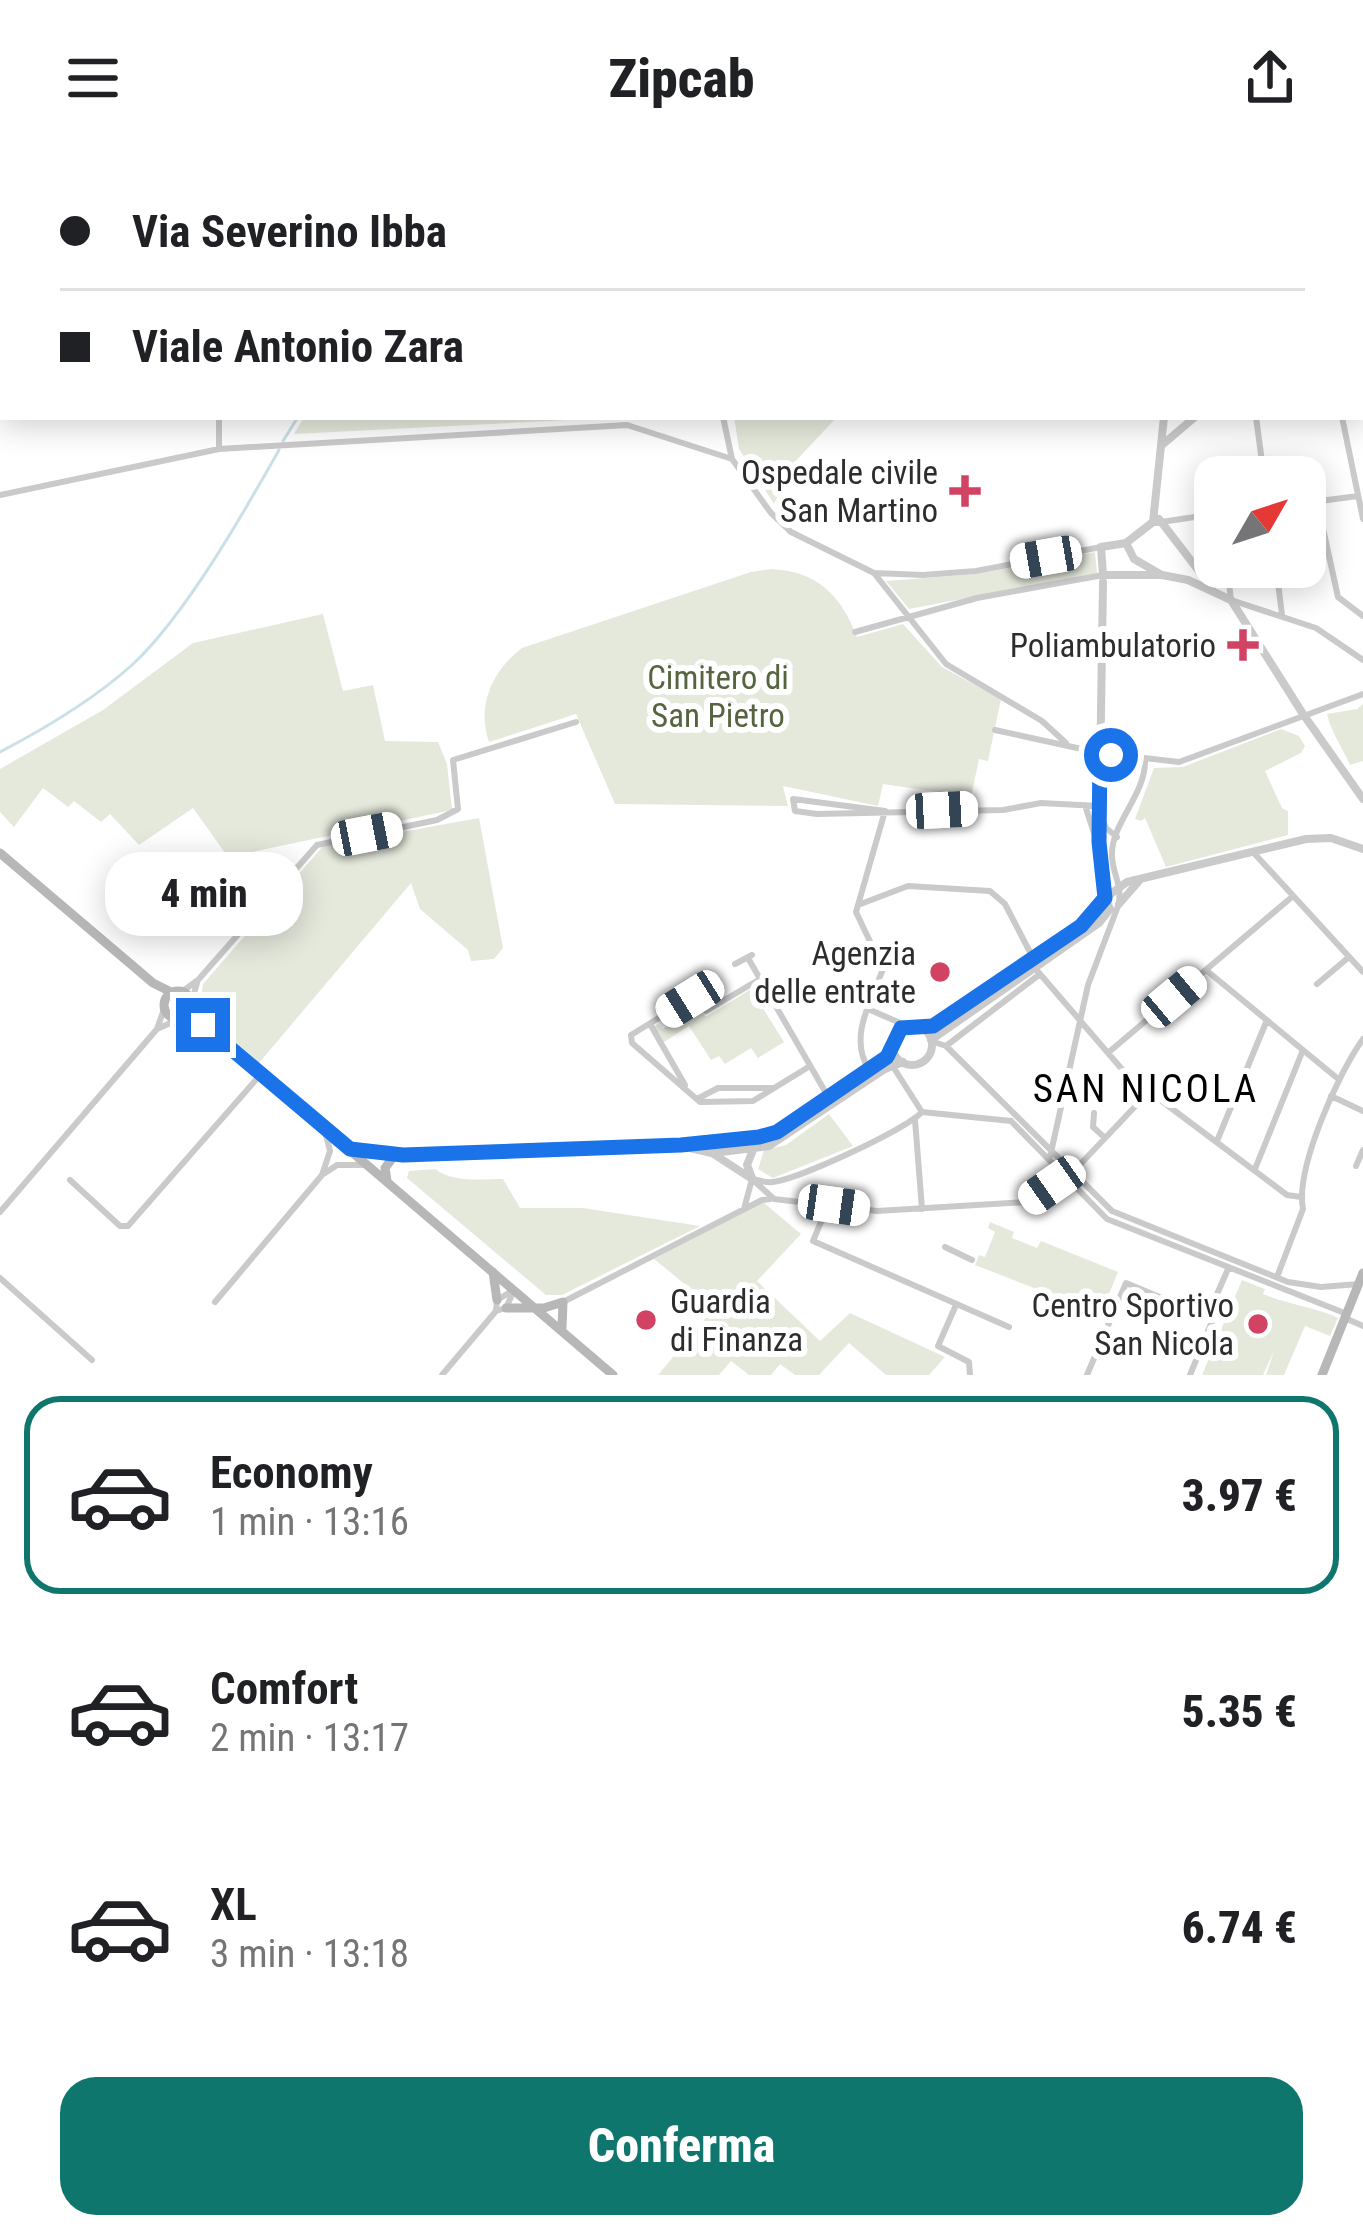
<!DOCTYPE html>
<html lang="it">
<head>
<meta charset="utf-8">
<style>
  :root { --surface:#fff; --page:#f6f6f6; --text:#202124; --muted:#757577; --line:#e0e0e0; --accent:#0f766e }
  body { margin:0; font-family:"Roboto Condensed",sans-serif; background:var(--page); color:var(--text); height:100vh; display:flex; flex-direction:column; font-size:45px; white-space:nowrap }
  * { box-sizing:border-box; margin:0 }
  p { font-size:39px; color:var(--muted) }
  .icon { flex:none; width:66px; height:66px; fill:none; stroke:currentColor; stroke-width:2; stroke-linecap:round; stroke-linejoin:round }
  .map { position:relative; height:1219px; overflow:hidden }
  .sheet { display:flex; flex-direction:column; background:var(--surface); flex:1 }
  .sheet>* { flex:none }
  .hud { position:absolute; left:0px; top:0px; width:1365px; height:264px; box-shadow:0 6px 30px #0003; display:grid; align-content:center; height:264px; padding:0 60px; background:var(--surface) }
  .needle { width:78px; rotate:51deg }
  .fabs { position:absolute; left:1194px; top:300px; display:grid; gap:24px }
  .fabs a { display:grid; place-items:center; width:132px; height:132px; border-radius:24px; background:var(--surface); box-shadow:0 6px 30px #0003; font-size:60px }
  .end { position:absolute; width:54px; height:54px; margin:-27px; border:15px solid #1a73e8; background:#fff; box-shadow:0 0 0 6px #fff }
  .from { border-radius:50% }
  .bubble { position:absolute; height:84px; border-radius:36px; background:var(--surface); box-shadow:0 6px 30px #0003; font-size:39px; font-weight:800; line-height:84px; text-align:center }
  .car { position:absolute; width:36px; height:72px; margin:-36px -18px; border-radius:15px; box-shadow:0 0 9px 3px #0007; background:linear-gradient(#fff 24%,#345 0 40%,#fff 0 76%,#345 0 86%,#fff 0) }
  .hud b { display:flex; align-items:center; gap:42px; height:114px; font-size:45px }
  .hud b+b { border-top:3px solid var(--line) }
  .hud i { width:30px; height:30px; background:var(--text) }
  ul { padding:21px 0 0; list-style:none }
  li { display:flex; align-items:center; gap:36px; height:198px; margin:0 24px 18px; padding:0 36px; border:6px solid transparent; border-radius:36px }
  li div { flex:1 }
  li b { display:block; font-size:45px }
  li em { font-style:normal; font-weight:800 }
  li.active { border-color:var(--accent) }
  li>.icon { width:108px; height:108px; stroke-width:1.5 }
  .button { display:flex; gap:24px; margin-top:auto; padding:24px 60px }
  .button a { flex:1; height:138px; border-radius:36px; background:var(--accent); color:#fff; font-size:48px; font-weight:800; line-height:138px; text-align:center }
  header { display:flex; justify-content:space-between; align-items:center; height:156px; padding:0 60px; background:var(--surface); font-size:54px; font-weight:800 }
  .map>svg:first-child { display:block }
  .green { fill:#e5e9dc }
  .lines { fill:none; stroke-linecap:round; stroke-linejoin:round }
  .stream { stroke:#cae0e7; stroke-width:3 }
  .minor { stroke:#cacaca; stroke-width:6 }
  .tertiary { stroke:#cacaca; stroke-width:8 }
  .secondary { stroke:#b7b7b7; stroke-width:9 }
  .route { stroke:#1a73e8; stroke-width:15 }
  .poi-dot { fill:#d14263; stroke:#fff; stroke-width:4.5 }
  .labels { text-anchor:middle; stroke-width:12; stroke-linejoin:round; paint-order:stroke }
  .poi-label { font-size:33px; fill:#2d2d2d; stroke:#fff; text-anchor:end }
  .park-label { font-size:33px; fill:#566440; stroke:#fff }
  .quarter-label { font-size:39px; letter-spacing:3px; fill:#000; stroke:#fff }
</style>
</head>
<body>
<header><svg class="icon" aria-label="menu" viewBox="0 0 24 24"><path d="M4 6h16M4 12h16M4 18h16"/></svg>Zipcab<svg class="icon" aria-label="share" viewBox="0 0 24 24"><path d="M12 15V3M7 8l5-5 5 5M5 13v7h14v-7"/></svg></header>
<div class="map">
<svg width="1363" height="1219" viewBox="0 0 1363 1219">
  <rect width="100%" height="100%" fill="#fff"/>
  <!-- green -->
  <path class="green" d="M 304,261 L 628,261 L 294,278 Z
    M 734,261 L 837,261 L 791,310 L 774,348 L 739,293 Z
    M 1095,396 L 1097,417 L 909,453 L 886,425 L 977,418 Z
    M 771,413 C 817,415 841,439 857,481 L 903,468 L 942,511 L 1001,543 L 988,605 L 979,603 L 971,641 L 883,628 L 878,650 L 783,630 L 788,650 L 615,648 L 576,558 L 489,586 C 476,549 493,514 522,492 L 751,416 Z
    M 323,458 L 343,535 L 373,529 L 385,585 L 438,586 L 447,608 L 452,654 L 228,701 L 193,652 L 139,689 L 110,658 L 101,666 L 74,645 L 68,651 L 43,632 L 14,671 L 0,656 L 0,613 L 103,554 L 193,487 Z
    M 1363,548 L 1363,605 L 1350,609 C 1342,591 1331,576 1327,558 L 1357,553 Z
    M 1281,573 L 1299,580 L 1305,590 L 1301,597 L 1265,615 L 1282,652 L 1288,655 L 1288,679 L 1166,711 L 1145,662 L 1141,665 L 1135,663 L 1154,612 L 1183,611 Z
    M 479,662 L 503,792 L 494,803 L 471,805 L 468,794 L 420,753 L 411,727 L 259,907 L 199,854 L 203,828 L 323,690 Z
    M 751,833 L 784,886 L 758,902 L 751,892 L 725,908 L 719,900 L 711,904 L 689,870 L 664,886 L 653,871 L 658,868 L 663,873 L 692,854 L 689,849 L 695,845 L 706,861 Z
    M 829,958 L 853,990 L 773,1022 L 758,1013 L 764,994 L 786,989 Z
    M 435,1013 C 454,1027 480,1023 503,1023 L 520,1052 L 583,1052 L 700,1070 L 562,1139 L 546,1139 L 407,1022 L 409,1015 Z
    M 763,1046 L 801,1078 L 757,1125 L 820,1185 L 850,1157 L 945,1201 L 929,1219 L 886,1219 L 849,1187 L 819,1219 L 795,1219 L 780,1208 L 771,1219 L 749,1219 L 731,1205 L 719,1219 L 658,1219 L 714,1152 L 654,1103 Z
    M 990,1066 L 1014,1076 L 1012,1082 L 1037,1092 L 1041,1085 L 1118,1116 L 1101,1158 L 975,1109 L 979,1099 L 985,1101 L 995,1076 L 988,1072 Z
    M 1242,1124 L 1265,1133 L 1263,1138 C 1289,1149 1316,1151 1338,1162 L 1330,1180 L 1305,1170 L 1284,1219 L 1266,1219 L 1274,1195 L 1263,1219 L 1202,1219 Z"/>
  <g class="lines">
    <!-- stream -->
    <path class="stream" d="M 373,0 L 373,3
      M 283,285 L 298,261
      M 0,596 C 46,572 93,544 132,509 C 185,460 243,358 279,294"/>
    <!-- minor -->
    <path class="minor" d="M 157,0 L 158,3
      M 825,0 L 825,3
      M 885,0 L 885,3
      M 1125,0 L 1130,3
      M 700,3 L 700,0
      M 1112,3 L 1116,0
      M 1238,3 L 1238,0
      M 1312,3 L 1313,0
      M 1362,134 L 1363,134
      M 1362,224 L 1363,225
      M 219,261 L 219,293 L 627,269 L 732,303
      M 723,261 L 732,303 L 771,357 L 791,376 L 874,417 L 946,508 L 1042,565 L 1066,587
      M 1256,261 L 1264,321
      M 1342,261 L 1363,363
      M 0,339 L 219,293
      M 1317,345 L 1338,441 L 1363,460
      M 1305,347 L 1358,340
      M 1161,366 L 1215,358
      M 1227,411 L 1231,444 L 1316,472 L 1363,504
      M 1276,411 L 1282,459
      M 874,417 L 923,419 L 976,415 L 1101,391
      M 855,476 L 977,442 L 1103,419 L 1103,422
      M 995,574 L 1100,597 L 1179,606 L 1363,538
      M 1085,649 L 1100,696
      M 885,655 L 793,643 L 795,655 L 817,658 L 1003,654 L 1041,647 L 1099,650
      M 1100,658 L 1106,672 L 1117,681
      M 1253,696 L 1363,816
      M 1119,746 C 1122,727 1111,715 1112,697 C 1112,667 1146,638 1145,604
      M 858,749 L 908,730 L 990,735 L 1005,748 L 1033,802
      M 748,802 L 830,944
      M 735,808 L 752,799
      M 1034,811 L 1145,940 L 1151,937 L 1287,1039 L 1301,1041
      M 1206,814 L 1337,922
      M 760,823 L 706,855 L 696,839 L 631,879 L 632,887 L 700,946 L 753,945 L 810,910
      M 1317,828 L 1349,801
      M 183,835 L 198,824 L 317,689 L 437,664 L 458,653 L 453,604 L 576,566
      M 192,844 L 197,827
      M 868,853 L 907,870
      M 650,868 L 685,929
      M 157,873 L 179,863
      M 931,885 L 946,890 L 1112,1055 L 1288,1126 L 1321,1131 L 1359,1128
      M 946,890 L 1040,818
      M 1109,896 L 1293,740
      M 892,909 L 922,956
      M 869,913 C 848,882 871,845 883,813 L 856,756 L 885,655
      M 1331,940 L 1363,955
      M 697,943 L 718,932 L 772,932
      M 922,956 L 1011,965
      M 1094,957 L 1093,971 L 1105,982
      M 915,964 L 922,1053
      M 1011,965 L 1107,1063 L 1347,1158
      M 1217,985 L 1267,864
      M 1050,1001 L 1088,829 L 1118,750
      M 1356,1010 L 1363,994
      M 1255,1013 L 1303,894
      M 325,1017 L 337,1009 L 363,1009
      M 752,1023 L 774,1043 L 877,1055 L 1027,1046 L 1072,1017 L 1145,940
      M 752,1023 C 759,1024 765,1027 772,1026 C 797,1024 905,974 922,956
      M 70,1024 L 120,1070 L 128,1070 L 261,918
      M 828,1049 L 813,1085 L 1009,1171
      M 744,1053 L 752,1023
      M 0,1056 L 157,873 L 164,853
      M 945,1091 L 972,1104
      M 1277,1121 L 1303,1053 C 1295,1012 1339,916 1363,883
      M 0,1122 L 92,1204
      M 215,1146 L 322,1019 L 330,995 L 325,975
      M 563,1146 L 762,1044 L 770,1043
      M 956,1149 L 938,1190 L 969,1206 L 970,1219
      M 496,1155 L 497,1144 L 514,1134
      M 1345,1162 L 1363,1170
      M 442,1219 L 496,1155 L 506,1152 L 514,1134
      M 1087,1219 L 1126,1127 L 1213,1163 L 1214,1145 L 1228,1113
      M 1190,1219 L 1213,1163"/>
    <!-- tertiary -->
    <path class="tertiary" d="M 982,3 L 992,3
      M 1180,3 L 1180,0
      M 1362,143 L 1363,142
      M 1162,289 L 1195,261
      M 1159,363 L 1212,432
      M 1153,366 L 1164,261
      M 1161,366 L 1153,366 L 1126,387 L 1101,391 L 1103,419 L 1162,419 L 1188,424 L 1231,444 L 1303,558 L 1363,643
      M 1126,387 L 1134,403 L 1160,418
      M 1103,426 L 1099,686 L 1105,742
      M 1119,748 L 1139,725
      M 1110,753 L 1105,742 L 1127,726 L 1306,683 L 1331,682 L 1363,693
      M892 889a20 20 0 1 1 40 0a20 20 0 1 1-40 0Z
      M 921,872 L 933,870 C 980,837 1070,789 1103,748
      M 931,884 L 1099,767 L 1110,753
      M 689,989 L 777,976 L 893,894
      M 351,993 L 403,999 L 681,990 L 712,997 L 752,1023
      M 713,997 L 769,990 L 885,913 L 903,906
      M 752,1022 L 747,1009 L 753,994"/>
    <!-- secondary -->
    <path class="secondary" d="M 0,697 L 153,827 L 171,836
      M164 849a14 14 0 1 1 28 0a14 14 0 1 1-28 0Z
      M 192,854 L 203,869 L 613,1219
      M 387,1025 L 385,1012 L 391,1004
      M 493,1116 L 497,1144
      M 506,1152 L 544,1152 L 563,1146 L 562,1172
      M 1322,1219 L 1363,1117"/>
  </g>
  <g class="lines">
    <!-- route -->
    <path class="route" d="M 203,869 L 350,993 L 403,999 L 681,989 L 759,981 L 777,976 L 887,901 L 901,872 L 933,870 L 1081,770 L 1105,742 L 1099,686 L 1100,597 L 1111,599"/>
  </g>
  <!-- markers -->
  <g class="poi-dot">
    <path d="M959 317h12v12h12v12h-12v12h-12v-12h-12v-12h12z"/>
    <path d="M1237 471h12v12h12v12h-12v12h-12v-12h-12v-12h12z"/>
    <circle cx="940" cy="816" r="12"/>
    <circle cx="646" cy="1164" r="12"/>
    <circle cx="1258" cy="1168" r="12"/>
  </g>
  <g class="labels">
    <!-- poi labels -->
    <g class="poi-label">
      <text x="938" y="328">Ospedale civile<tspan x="938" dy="38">San Martino</tspan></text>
      <text x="1216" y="501">Poliambulatorio</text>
      <text x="916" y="809">Agenzia<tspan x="916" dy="38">delle entrate</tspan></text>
      <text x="670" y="1157" text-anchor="start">Guardia<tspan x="670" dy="38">di Finanza</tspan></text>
      <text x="1234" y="1161">Centro Sportivo<tspan x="1234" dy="38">San Nicola</tspan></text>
    </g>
    <!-- park labels -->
    <g class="park-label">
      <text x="718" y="533">Cimitero di<tspan x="718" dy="38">San Pietro</tspan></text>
    </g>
    <!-- quarter labels -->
    <g class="quarter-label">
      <text x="1146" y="946">SAN NICOLA</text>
    </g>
  </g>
</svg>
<div class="fabs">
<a><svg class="needle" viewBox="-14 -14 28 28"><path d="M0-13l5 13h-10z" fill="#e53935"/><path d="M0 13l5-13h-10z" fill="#757577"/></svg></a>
</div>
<i class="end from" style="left:1111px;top:599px"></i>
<i class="end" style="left:203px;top:869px"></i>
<div class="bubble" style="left:105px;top:696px;width:198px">4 min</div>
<i class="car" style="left:1046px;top:401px;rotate:260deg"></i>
<i class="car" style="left:942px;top:654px;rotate:87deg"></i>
<i class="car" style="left:367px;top:678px;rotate:79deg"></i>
<i class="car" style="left:1174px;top:841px;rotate:50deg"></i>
<i class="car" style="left:690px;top:843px;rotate:238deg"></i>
<i class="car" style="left:1052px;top:1029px;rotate:235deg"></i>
<i class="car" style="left:834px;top:1049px;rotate:98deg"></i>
<div class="hud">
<b><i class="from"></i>Via Severino Ibba</b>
<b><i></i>Viale Antonio Zara</b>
</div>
</div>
<section class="sheet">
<ul>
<li class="active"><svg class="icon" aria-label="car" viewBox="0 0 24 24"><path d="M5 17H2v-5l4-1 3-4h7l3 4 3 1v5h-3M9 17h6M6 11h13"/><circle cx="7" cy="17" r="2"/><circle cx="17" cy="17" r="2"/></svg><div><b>Economy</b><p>1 min · 13:16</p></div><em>3.97 €</em></li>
<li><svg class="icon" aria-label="car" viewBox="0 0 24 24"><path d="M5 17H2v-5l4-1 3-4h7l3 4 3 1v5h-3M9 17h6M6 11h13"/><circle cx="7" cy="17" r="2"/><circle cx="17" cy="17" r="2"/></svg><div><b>Comfort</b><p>2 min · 13:17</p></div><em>5.35 €</em></li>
<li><svg class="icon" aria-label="car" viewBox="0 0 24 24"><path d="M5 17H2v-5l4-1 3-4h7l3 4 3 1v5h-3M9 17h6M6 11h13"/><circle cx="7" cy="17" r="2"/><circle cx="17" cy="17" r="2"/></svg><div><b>XL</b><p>3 min · 13:18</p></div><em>6.74 €</em></li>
</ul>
<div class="button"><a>Conferma</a></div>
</section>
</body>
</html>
